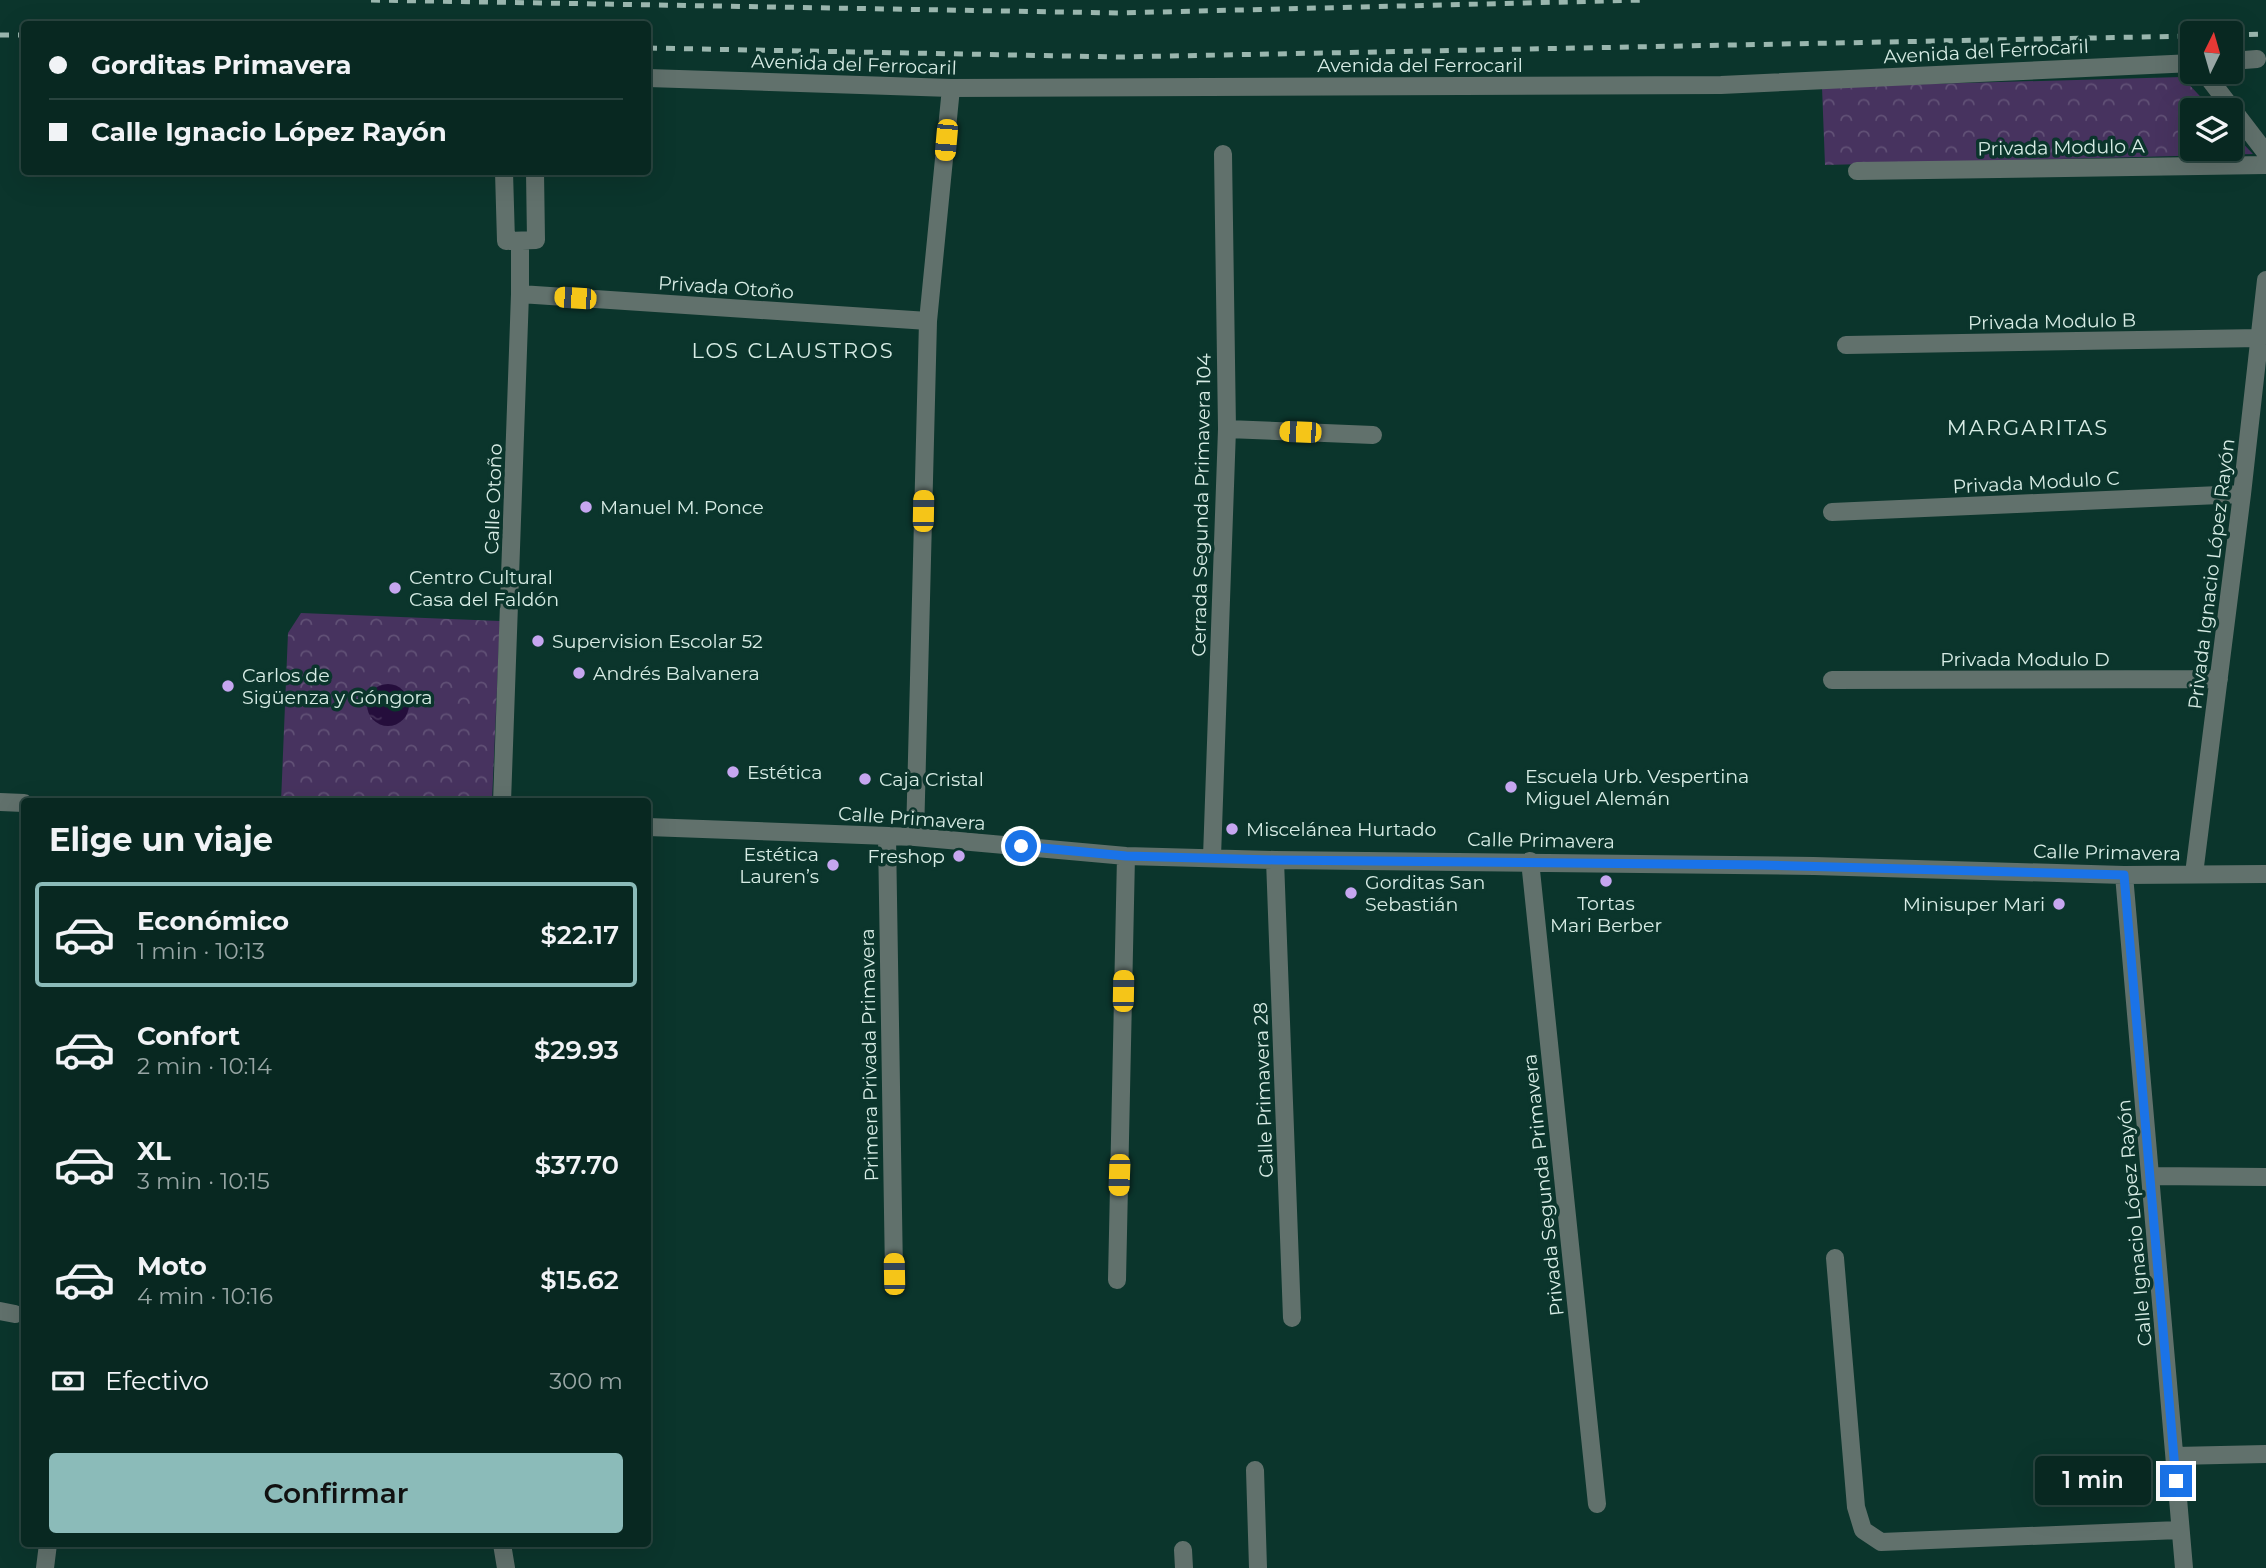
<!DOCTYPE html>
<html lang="es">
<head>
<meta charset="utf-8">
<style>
  :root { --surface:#082821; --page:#11302a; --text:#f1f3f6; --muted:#98a6a5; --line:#29443f; --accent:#8bbbb9 }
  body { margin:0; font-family:Montserrat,sans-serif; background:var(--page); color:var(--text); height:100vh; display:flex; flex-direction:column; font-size:26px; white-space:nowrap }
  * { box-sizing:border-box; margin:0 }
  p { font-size:23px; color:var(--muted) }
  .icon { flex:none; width:38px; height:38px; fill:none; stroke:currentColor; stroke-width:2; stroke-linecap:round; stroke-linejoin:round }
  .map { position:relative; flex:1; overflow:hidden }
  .side { position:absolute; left:21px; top:798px; width:630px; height:749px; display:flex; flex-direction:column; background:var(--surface); border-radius:7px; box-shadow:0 7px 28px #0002,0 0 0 2px var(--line) }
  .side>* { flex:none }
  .guide { position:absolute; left:21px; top:21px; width:630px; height:154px; border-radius:7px; box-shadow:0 7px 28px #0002,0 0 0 2px var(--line); display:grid; align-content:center; height:154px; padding:0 28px; background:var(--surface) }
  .needle { width:46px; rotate:5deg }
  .tools { position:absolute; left:2180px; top:21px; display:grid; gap:14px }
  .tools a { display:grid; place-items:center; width:63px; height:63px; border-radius:7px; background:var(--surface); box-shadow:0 7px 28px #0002,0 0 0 2px var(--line); font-size:35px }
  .end { position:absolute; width:32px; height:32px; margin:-16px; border:9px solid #1a73e8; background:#fff; box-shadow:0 0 0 4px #fff }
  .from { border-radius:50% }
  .bubble { position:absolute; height:49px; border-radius:7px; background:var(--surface); box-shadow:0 7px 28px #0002,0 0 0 2px var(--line); font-size:23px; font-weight:600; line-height:49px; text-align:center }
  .car { position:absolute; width:21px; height:42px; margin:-21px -10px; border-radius:9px; box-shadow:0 0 5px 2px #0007; background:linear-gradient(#f5c518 24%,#345 0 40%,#f5c518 0 76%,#345 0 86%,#f5c518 0) }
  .guide b { display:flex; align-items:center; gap:24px; height:66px; font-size:26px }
  .guide b+b { border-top:2px solid var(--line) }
  .guide i { width:18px; height:18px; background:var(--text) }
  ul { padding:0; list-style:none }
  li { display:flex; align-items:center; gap:21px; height:105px; margin:0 14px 10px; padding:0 14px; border:4px solid transparent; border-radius:7px }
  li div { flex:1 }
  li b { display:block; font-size:26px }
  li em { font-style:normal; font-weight:600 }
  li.current { border-color:var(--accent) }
  li>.icon { width:63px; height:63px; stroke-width:1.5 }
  h2 { padding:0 28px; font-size:32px; line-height:84px }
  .pay { display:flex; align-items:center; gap:18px; height:77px; padding:0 28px; font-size:26px }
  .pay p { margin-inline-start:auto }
  .action { display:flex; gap:14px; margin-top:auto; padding:14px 28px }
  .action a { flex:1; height:80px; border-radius:7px; background:var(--accent); color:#111; font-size:28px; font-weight:600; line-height:80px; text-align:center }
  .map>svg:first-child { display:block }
  .park { fill:url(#park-crowns) }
  .water { fill:url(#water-ripples) }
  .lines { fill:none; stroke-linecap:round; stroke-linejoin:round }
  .minor { stroke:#61716c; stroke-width:18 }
  .rail { stroke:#9ab6ae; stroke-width:5; stroke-dasharray:9 9; stroke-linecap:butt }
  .route { stroke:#1a73e8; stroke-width:9 }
  .poi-dot { fill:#c6a6f0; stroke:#0b352c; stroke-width:2.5 }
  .labels { text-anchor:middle; stroke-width:7; stroke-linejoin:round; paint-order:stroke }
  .street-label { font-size:19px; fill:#d7ece5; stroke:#0b352c }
  .poi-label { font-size:19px; fill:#d7ece5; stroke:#0b352c; text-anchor:start }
  .neighbourhood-label { font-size:21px; letter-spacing:2px; fill:#d7ece5; stroke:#0b352c }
</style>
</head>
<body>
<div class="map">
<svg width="2266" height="1568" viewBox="0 0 2266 1568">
  <defs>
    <pattern id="park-crowns" width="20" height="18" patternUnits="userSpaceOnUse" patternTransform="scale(1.75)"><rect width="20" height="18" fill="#47335f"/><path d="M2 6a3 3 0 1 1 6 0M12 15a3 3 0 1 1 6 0" fill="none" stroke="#615176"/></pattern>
    <pattern id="water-ripples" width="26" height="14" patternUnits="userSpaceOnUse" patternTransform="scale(1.75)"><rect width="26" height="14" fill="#250e3c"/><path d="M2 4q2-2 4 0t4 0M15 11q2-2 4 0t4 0" fill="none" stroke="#443158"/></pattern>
  </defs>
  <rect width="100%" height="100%" fill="#0b352c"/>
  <!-- park -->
  <path class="park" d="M 2182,77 L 2213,110 L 2193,110 L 2193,149 L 2231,149 L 2231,131 L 2253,154 L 1825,165 L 1822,87 Z
    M 301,613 L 500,621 L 492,801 L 281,802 L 288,633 Z"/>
  <!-- water -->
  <path class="water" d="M367 705a21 21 0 1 1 42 0a21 21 0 1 1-42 0Z"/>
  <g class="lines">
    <!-- minor -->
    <path class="minor" d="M 2231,61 L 2257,59
      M 2204,72 L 2266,153
      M 648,78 L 951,88 L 1721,85 L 2193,63
      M 1857,171 L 2266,165
      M 504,172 L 506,241 L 536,240 L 535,172
      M 520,294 L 928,321
      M 1846,345 L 2260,338
      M 1227,429 L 1373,435
      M 1832,512 L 2242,494
      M 1832,680 L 2219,679
      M 0,802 L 24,803
      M 502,802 L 520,294 L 520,241
      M 648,827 L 915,837 L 1126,856 L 1275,860 L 1814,866 L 2124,875 L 2266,874
      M 887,836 L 894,1274
      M 915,837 L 928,321 L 951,88
      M 1212,857 L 1227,429 L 1223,154
      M 1275,860 L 1292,1318
      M 1530,861 L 1597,1504
      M 2194,874 L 2242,494 L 2266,280
      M 2124,875 L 2184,1568
      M 2152,1176 L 2266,1177
      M 1835,1258 L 1856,1507 L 1863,1530 L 1881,1542 L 2179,1530
      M 1117,1280 L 1126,856
      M 0,1311 L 15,1314
      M 2175,1456 L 2266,1454
      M 1255,1470 L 1258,1568
      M 502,1544 L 506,1568
      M 1183,1550 L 1184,1568
      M 45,1568 L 48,1544"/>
    <!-- rail -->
    <path class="rail" d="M 371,0 L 1118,13 L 1645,0
      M 0,35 L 24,35
      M 2231,35 L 2266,34
      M 648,48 L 1119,57 L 2193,36"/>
  </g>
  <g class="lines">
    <!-- route -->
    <path class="route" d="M 1021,846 L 1126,856 L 1275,860 L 1762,865 L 2124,875 L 2176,1481"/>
  </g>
  <!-- markers -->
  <g class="poi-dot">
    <circle cx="586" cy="507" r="7"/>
    <circle cx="395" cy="588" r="7"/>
    <circle cx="538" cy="641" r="7"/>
    <circle cx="579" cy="673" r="7"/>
    <circle cx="228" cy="686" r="7"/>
    <circle cx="733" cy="772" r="7"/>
    <circle cx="865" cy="779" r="7"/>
    <circle cx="1511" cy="787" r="7"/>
    <circle cx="1232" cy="829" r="7"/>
    <circle cx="959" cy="856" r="7"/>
    <circle cx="833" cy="865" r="7"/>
    <circle cx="1606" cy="881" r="7"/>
    <circle cx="1351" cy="893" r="7"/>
    <circle cx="2059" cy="904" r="7"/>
  </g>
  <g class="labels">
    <!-- street labels -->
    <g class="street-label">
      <text transform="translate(1986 51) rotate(-3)" y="7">Avenida del Ferrocaril</text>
      <text transform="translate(854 64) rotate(2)" y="7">Avenida del Ferrocaril</text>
      <text x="1420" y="72">Avenida del Ferrocaril</text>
      <text transform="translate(2061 147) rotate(-1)" y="7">Privada Modulo A</text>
      <text transform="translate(726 287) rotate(4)" y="7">Privada Otoño</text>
      <text transform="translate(2052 321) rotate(-1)" y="7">Privada Modulo B</text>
      <text transform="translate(2036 482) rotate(-3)" y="7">Privada Modulo C</text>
      <text transform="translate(493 499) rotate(-88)" y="7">Calle Otoño</text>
      <text transform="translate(1201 505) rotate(-89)" y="7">Cerrada Segunda Primavera 104</text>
      <text transform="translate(2211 574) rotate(-83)" y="7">Privada Ignacio López Rayón</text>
      <text x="2025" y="666">Privada Modulo D</text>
      <text transform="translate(912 818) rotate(4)" y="7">Calle Primavera</text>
      <text transform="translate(1541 840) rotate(1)" y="7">Calle Primavera</text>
      <text transform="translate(2107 852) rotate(1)" y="7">Calle Primavera</text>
      <text transform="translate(869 1055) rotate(-91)" y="7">Primera Privada Primavera</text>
      <text transform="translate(1263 1090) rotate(-92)" y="7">Calle Primavera 28</text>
      <text transform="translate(1543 1185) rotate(-96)" y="7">Privada Segunda Primavera</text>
      <text transform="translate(2134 1223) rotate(-95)" y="7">Calle Ignacio López Rayón</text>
    </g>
    <!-- poi labels -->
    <g class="poi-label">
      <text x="600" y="514">Manuel M. Ponce</text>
      <text x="409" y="584">Centro Cultural<tspan x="409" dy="22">Casa del Faldón</tspan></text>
      <text x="552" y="648">Supervision Escolar 52</text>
      <text x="593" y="680">Andrés Balvanera</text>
      <text x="242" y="682">Carlos de<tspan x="242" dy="22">Sigüenza y Góngora</tspan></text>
      <text x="747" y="779">Estética</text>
      <text x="1525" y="783">Escuela Urb. Vespertina<tspan x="1525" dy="22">Miguel Alemán</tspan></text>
      <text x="879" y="786">Caja Cristal</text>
      <text x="1246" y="836">Miscelánea Hurtado</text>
      <text x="819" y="861" text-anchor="end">Estética<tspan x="819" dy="22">Lauren’s</tspan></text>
      <text x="945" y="863" text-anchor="end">Freshop</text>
      <text x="1365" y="889">Gorditas San<tspan x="1365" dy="22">Sebastián</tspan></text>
      <text x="1606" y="910" text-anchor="middle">Tortas<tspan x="1606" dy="22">Mari Berber</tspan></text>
      <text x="2045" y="911" text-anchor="end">Minisuper Mari</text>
    </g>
    <!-- neighbourhood labels -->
    <g class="neighbourhood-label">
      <text x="793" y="358">LOS CLAUSTROS</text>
      <text x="2028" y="435">MARGARITAS</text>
    </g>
  </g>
</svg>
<div class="tools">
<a><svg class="needle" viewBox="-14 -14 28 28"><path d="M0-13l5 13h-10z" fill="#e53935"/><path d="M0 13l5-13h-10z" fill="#98a6a5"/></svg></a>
<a><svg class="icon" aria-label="layers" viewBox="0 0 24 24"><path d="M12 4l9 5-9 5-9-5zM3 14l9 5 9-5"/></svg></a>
</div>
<i class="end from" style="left:1021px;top:846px"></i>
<i class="end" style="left:2176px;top:1481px"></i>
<div class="bubble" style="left:2035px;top:1456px;width:116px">1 min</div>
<i class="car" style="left:946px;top:140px;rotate:185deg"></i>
<i class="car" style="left:575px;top:298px;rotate:274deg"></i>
<i class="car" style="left:1300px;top:432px;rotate:272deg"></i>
<i class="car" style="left:923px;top:511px;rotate:1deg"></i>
<i class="car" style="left:1123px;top:991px;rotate:1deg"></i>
<i class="car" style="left:1119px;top:1175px;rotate:182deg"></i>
<i class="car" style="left:894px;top:1274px;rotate:359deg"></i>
<div class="guide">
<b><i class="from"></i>Gorditas Primavera</b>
<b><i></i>Calle Ignacio López Rayón</b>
</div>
<section class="side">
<h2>Elige un viaje</h2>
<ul>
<li class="current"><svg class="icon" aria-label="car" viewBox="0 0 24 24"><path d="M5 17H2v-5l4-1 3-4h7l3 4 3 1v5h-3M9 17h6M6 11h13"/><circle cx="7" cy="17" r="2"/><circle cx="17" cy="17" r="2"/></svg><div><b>Económico</b><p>1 min · 10:13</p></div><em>$22.17</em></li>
<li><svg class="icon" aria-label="car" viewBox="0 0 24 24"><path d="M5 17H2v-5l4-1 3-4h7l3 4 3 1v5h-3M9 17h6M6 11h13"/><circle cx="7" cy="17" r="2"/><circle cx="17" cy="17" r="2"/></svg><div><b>Confort</b><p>2 min · 10:14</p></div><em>$29.93</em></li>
<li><svg class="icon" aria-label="car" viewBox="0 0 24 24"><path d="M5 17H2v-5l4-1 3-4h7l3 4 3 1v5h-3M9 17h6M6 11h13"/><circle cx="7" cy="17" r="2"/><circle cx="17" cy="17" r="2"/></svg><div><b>XL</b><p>3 min · 10:15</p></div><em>$37.70</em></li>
<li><svg class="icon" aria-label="car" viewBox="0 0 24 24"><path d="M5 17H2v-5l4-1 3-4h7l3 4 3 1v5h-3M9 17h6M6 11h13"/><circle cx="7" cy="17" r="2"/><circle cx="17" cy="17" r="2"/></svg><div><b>Moto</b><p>4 min · 10:16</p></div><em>$15.62</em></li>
</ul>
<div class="pay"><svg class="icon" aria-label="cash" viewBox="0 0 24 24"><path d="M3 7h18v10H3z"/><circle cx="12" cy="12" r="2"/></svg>Efectivo<p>300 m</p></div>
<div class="action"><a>Confirmar</a></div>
</section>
</div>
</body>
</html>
